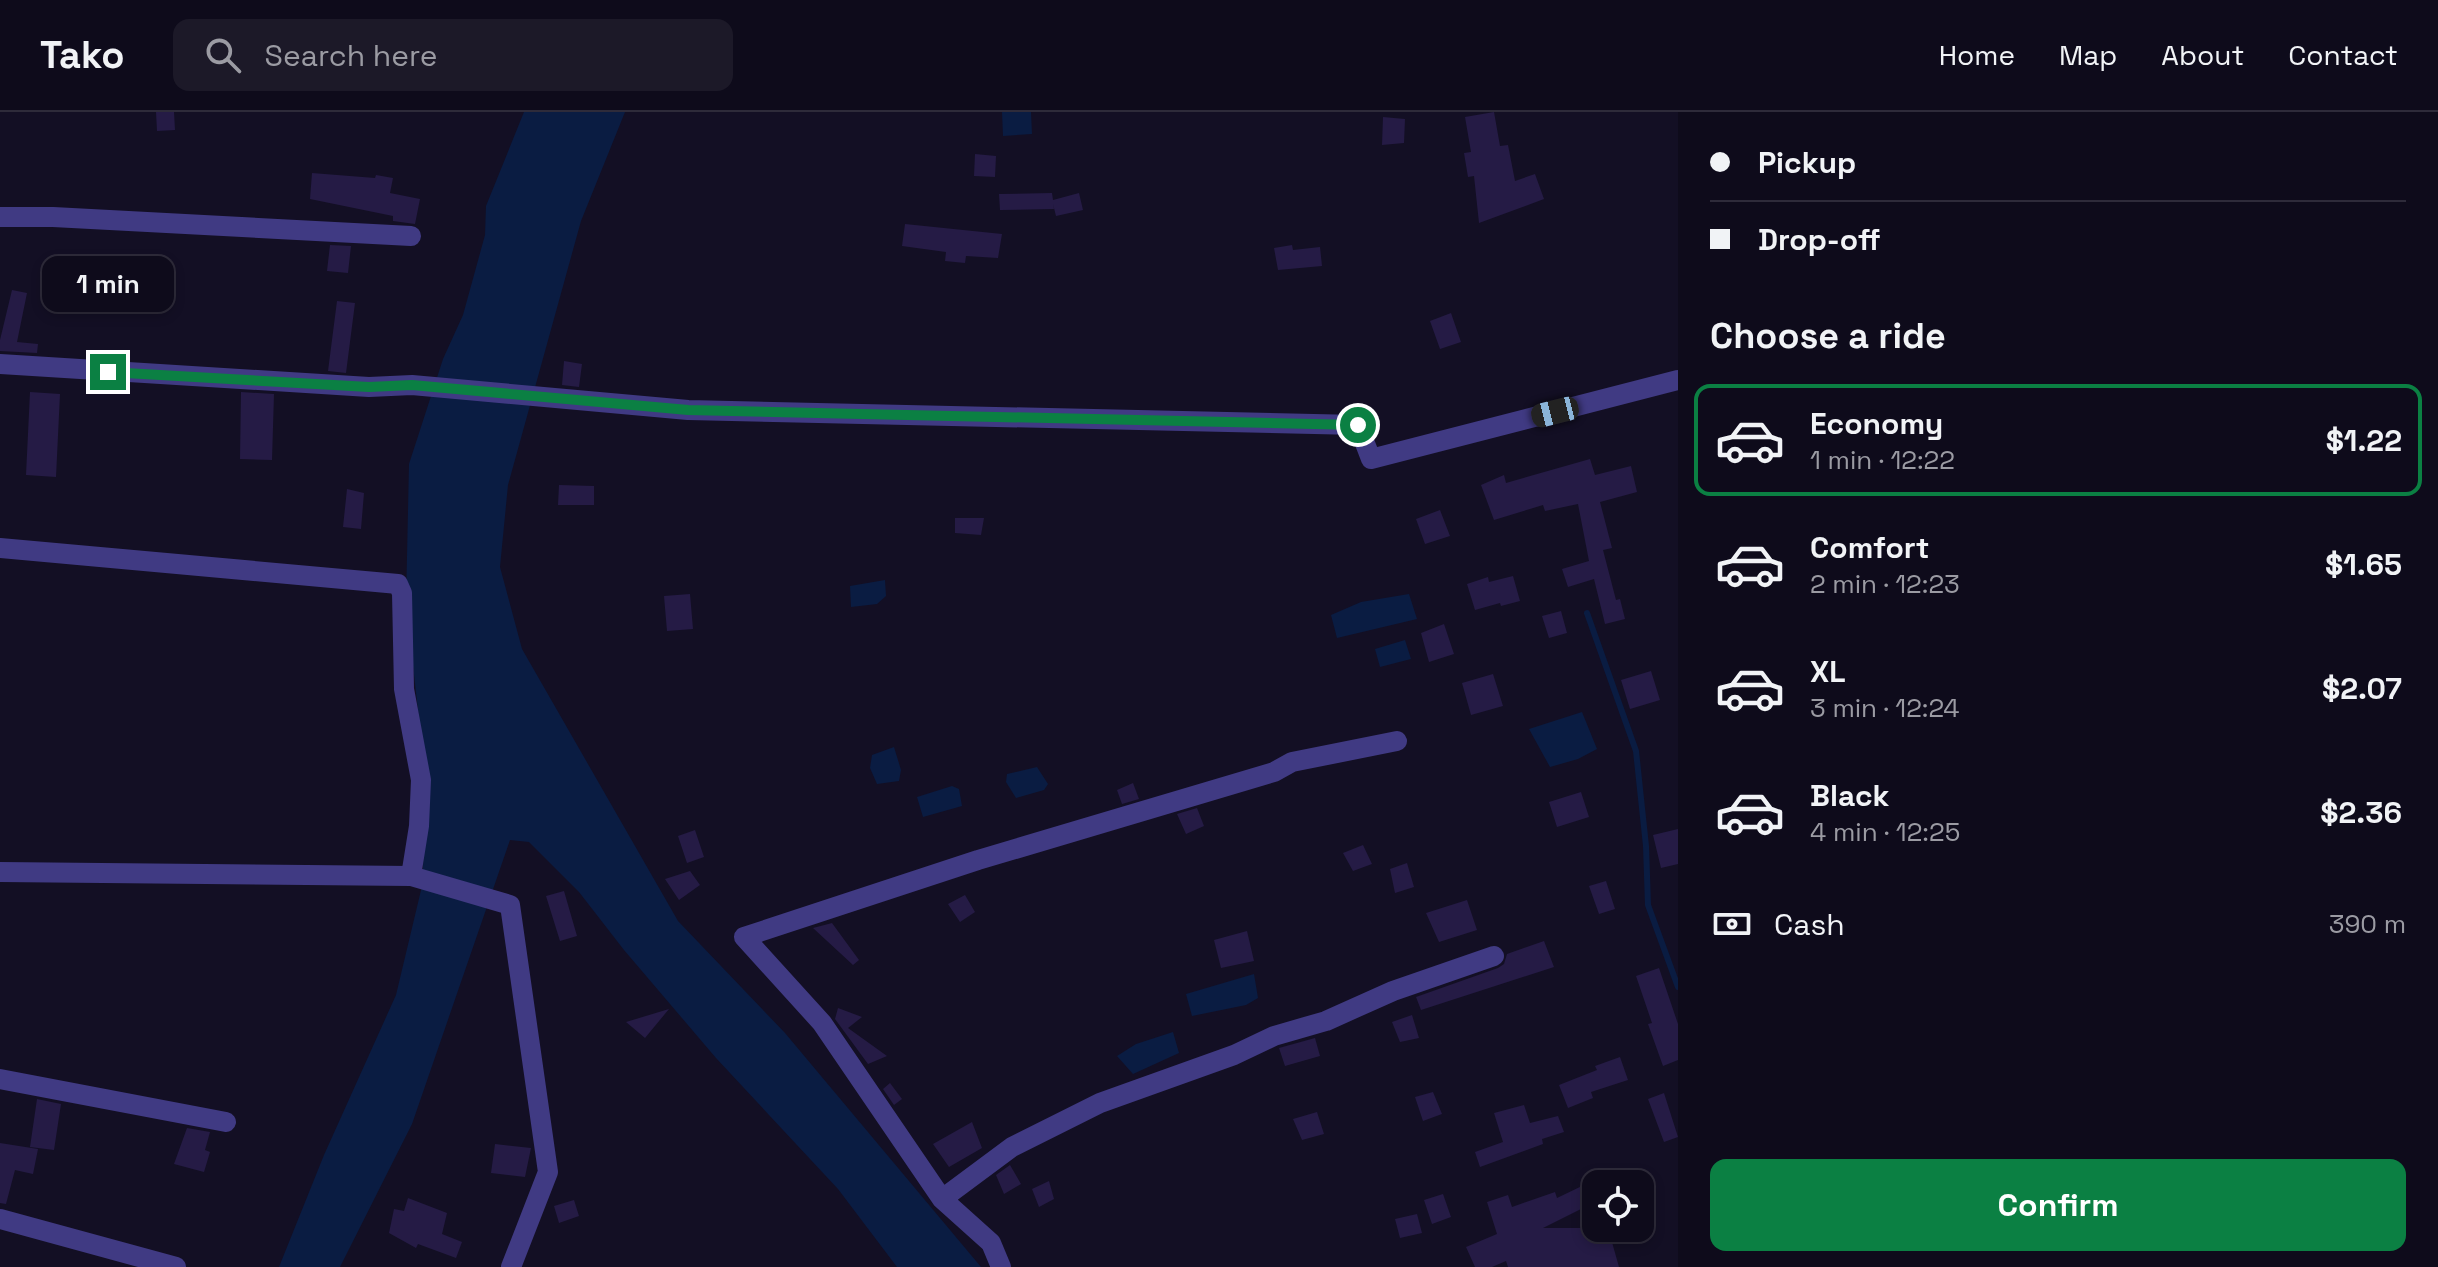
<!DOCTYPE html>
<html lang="en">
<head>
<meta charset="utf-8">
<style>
  :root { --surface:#0e0b1b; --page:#1c1928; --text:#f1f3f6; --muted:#9b9ba3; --line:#2e2b3a; --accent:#0b8043 }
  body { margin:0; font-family:"Space Grotesk",sans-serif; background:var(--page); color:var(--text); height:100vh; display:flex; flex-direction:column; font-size:30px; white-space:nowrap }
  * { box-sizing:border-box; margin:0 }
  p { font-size:26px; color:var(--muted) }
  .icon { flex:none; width:44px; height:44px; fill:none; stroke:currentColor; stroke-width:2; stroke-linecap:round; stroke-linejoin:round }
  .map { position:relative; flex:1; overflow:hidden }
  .sheet { display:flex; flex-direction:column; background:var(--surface); width:760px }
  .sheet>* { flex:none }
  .hud { display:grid; align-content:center; height:176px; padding:0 32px; background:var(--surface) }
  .buttons { position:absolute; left:1582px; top:1058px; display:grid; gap:16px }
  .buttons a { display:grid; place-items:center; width:72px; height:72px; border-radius:16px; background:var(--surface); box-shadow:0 4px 12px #0003,0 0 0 2px var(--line); font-size:40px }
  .end { position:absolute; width:36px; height:36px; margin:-18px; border:10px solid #0b8043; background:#fff; box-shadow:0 0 0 4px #fff }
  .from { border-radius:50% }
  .bubble { position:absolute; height:56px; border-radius:16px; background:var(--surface); box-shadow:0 4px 12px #0003,0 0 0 2px var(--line); font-size:26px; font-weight:800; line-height:56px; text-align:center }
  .car { position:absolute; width:24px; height:48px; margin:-24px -12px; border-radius:10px; box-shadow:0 0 6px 2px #0007; background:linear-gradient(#222 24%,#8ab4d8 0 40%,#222 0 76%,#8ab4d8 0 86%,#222 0) }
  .hud b { display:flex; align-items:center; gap:28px; height:76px; font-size:30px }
  .hud b+b { border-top:2px solid var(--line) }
  .hud i { width:20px; height:20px; background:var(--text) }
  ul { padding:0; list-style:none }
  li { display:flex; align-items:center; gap:24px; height:112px; margin:0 16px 12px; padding:0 16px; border:4px solid transparent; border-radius:16px }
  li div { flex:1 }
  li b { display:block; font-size:30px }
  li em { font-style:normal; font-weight:800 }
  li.on { border-color:var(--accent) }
  li>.icon { width:72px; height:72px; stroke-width:1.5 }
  h2 { padding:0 32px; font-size:36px; line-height:96px }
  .pay { display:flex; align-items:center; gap:20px; height:88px; padding:0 32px; font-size:30px }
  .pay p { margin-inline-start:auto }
  .primary-button { display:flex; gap:16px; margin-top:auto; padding:16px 32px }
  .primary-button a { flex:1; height:92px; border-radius:16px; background:var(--accent); color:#fff; font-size:32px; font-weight:800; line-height:92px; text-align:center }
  header { display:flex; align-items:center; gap:48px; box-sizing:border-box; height:112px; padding:0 40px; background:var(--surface); border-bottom:2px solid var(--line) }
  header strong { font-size:38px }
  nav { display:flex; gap:44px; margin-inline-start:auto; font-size:28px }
  .search { width:560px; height:72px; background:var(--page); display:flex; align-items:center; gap:20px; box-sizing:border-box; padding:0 28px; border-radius:16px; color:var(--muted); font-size:30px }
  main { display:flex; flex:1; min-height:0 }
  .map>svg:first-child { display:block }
  .water { fill:#0a1c42 }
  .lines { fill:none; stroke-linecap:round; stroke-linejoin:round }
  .stream { stroke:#0a1c42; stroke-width:6 }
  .building { fill:#251b45 }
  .minor { stroke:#403a83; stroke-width:20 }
  .route { stroke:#0b8043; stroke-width:10 }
</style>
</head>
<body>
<header>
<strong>Tako</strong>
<div class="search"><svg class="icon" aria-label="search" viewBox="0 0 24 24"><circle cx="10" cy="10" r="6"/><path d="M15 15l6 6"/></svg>Search here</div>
<nav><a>Home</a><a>Map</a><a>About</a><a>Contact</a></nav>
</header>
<main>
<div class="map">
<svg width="1678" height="1155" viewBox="0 0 1678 1155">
  <rect width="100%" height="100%" fill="#130f24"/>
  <!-- water -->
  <path class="water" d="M 524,0 L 625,0 L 581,109 L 508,373 L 500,455 L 522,537 L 678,809 L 785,921 L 981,1155 L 897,1155 L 838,1077 L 716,946 L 624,838 L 579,780 L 529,730 L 510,728 L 412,1012 L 340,1155 L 279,1155 L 324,1043 L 396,883 L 422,774 L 425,713 L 423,643 L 406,491 L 409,352 L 443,247 L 463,203 L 485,123 L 486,94 Z
    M 1002,0 L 1031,0 L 1032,22 L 1003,24 Z
    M 885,468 L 886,484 L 877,492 L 851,495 L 850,474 Z
    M 1409,482 L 1417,507 L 1337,526 L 1331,503 L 1361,490 Z
    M 1405,528 L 1411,547 L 1380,555 L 1375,537 Z
    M 1582,600 L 1597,637 L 1578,647 L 1550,655 L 1529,617 Z
    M 894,635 L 901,658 L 899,669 L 877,672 L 870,656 L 872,643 Z
    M 1037,655 L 1048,672 L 1044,678 L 1016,686 L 1006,670 L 1007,662 Z
    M 952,674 L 959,677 L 962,694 L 923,705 L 917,685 Z
    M 1254,862 L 1258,886 L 1246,893 L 1192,904 L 1186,882 Z
    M 1173,920 L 1179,941 L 1133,962 L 1117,944 L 1136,932 Z"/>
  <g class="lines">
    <!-- stream -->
    <path class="stream" d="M 1587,501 L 1636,639 L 1646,734 L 1648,793 L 1678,875"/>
  </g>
  <!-- building -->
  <path class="building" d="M 156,0 L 174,0 L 175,18 L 157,19 Z
    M 1494,0 L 1500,34 L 1508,33 L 1515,69 L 1535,62 L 1544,87 L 1479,111 L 1474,64 L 1468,65 L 1464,41 L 1471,40 L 1465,5 Z
    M 1383,5 L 1405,7 L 1404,31 L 1382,33 Z
    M 975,42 L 996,44 L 995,65 L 974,64 Z
    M 312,61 L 375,66 L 376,63 L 393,66 L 390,81 L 420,87 L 415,112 L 393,109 L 393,104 L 310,87 Z
    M 1052,81 L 1053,88 L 1079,81 L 1083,98 L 1056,104 L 1053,92 L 1054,97 L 1000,98 L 999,82 Z
    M 905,112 L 1002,122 L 998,146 L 966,144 L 965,151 L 945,149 L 946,140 L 902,134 Z
    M 330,133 L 351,134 L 348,161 L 327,159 Z
    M 1292,133 L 1293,138 L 1320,135 L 1322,154 L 1278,158 L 1274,136 Z
    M 12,178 L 27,181 L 17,230 L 38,232 L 37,241 L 0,239 L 0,228 Z
    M 337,189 L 355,191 L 346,261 L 328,259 Z
    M 1451,201 L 1461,230 L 1440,237 L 1430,209 Z
    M 564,249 L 582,252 L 579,275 L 562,273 Z
    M 30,280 L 60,282 L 56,365 L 26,363 Z
    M 241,280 L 274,282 L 272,348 L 240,347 Z
    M 1590,347 L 1595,363 L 1631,354 L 1637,380 L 1600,390 L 1612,436 L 1603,438 L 1616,488 L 1620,487 L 1625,507 L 1605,512 L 1594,467 L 1568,475 L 1562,457 L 1589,449 L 1578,392 L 1545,399 L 1543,393 L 1494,408 L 1481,373 L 1504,363 L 1506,371 Z
    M 559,373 L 594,374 L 594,393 L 558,393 Z
    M 347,377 L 364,381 L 361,417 L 343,415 Z
    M 1440,398 L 1450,424 L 1425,432 L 1416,407 Z
    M 955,406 L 984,406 L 981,423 L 955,421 Z
    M 1513,464 L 1520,489 L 1501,494 L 1500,491 L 1475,498 L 1467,472 L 1488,465 L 1489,470 Z
    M 690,482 L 693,517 L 667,519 L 664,484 Z
    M 1561,499 L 1567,521 L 1549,526 L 1542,504 Z
    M 1444,512 L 1454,542 L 1429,550 L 1421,521 Z
    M 1651,559 L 1660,588 L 1630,597 L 1621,568 Z
    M 1493,562 L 1503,594 L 1471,603 L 1462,571 Z
    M 1133,671 L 1139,687 L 1122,692 L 1117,678 Z
    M 1581,680 L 1589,705 L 1557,715 L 1549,690 Z
    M 1197,696 L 1204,714 L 1186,722 L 1177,702 Z
    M 1678,717 L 1678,752 L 1661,756 L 1653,723 Z
    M 695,718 L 704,745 L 687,751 L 678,724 Z
    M 1363,733 L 1372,752 L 1353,759 L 1343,741 Z
    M 1407,751 L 1414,775 L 1395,781 L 1390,757 Z
    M 690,759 L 700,773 L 679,788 L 665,767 Z
    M 1606,769 L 1615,797 L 1599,802 L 1589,774 Z
    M 564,779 L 577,824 L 560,829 L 546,784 Z
    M 965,783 L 975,800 L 960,810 L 948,792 Z
    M 1467,788 L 1477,818 L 1439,830 L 1426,801 Z
    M 832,811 L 859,848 L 853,853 L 813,816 Z
    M 1247,819 L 1254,849 L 1221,856 L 1214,828 Z
    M 1544,829 L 1554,855 L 1421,898 L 1416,885 L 1498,856 L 1504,852 L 1507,842 Z
    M 1659,856 L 1678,912 L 1678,948 L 1663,954 L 1648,912 L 1652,911 L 1636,864 Z
    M 838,896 L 862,905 L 848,916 L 887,944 L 868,952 L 835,907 Z
    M 669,897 L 645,926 L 626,910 Z
    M 1412,903 L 1419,926 L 1400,930 L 1392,910 Z
    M 1315,926 L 1320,944 L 1285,954 L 1279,936 Z
    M 1620,945 L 1628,968 L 1591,980 L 1593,986 L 1568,996 L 1559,973 L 1597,958 L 1595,954 Z
    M 890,971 L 902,987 L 894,993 L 883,977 Z
    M 1433,980 L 1442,1002 L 1423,1009 L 1415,985 Z
    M 1664,981 L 1678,1025 L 1664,1030 L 1648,987 Z
    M 37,987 L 61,992 L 54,1038 L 30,1035 Z
    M 1524,993 L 1530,1011 L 1558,1004 L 1564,1020 L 1542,1027 L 1543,1032 L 1480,1055 L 1475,1040 L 1503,1030 L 1494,1001 Z
    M 1317,1000 L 1324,1022 L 1302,1028 L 1293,1007 Z
    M 972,1010 L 982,1036 L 949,1055 L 933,1032 Z
    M 187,1016 L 210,1020 L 205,1038 L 210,1040 L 204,1060 L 174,1052 Z
    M 0,1031 L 38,1037 L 33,1062 L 15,1058 L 6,1092 L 0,1091 Z
    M 495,1032 L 531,1036 L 525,1065 L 491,1061 Z
    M 1010,1053 L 1021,1072 L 1004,1082 L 996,1063 Z
    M 1049,1069 L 1054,1087 L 1039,1095 L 1032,1077 Z
    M 1584,1073 L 1593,1091 L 1543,1116 L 1608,1116 L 1619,1155 L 1508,1155 L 1506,1149 L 1492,1155 L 1475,1155 L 1466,1135 L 1497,1122 L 1487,1090 L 1508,1083 L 1512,1095 L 1555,1080 L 1557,1086 Z
    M 1443,1082 L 1451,1105 L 1432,1112 L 1424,1088 Z
    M 408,1086 L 447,1101 L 442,1122 L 462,1130 L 456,1146 L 418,1132 L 416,1136 L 389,1121 L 394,1097 L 404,1099 Z
    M 574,1088 L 579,1104 L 559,1111 L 554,1094 Z
    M 1417,1102 L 1422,1121 L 1400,1126 L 1395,1107 Z"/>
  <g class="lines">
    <!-- minor -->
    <path class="minor" d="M 0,105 L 53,105 L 411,124
      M 0,252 L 369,275 L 412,273 L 688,298 L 1358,313 L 1371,347 L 1678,268
      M 0,436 L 398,472 L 402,481 L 404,577 L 421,668 L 419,714 L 411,764
      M 0,760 L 411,764 L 510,793 L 548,1060 L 511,1155
      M 0,967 L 226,1010
      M 942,1087 L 1012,1035 L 1100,991 L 1234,943 L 1274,924 L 1326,909 L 1393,879 L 1494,844
      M 0,1107 L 176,1155
      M 1001,1155 L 991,1131 L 942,1087 L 822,911 L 744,825 L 978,748 L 1274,660 L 1292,650 L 1397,629"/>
  </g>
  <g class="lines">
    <!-- route -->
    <path class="route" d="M 108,260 L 369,275 L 412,273 L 688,298 L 1358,313"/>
  </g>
</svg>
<div class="buttons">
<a><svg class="icon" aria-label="locate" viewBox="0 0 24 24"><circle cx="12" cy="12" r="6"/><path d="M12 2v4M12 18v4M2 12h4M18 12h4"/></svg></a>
</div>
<i class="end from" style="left:1358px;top:313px"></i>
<i class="end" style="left:108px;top:260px"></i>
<div class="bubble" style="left:42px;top:144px;width:132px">1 min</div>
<i class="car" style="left:1555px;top:300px;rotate:256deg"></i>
</div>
<section class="sheet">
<div class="hud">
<b><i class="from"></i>Pickup</b>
<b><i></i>Drop-off</b>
</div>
<h2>Choose a ride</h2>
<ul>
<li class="on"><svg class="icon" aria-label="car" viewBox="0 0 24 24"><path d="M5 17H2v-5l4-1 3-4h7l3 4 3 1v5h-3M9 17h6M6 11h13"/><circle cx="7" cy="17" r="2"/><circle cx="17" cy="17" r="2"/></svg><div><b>Economy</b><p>1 min · 12:22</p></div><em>$1.22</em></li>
<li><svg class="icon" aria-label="car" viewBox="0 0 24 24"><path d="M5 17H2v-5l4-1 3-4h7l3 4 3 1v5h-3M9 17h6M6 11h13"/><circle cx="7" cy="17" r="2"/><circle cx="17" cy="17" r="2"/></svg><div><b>Comfort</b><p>2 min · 12:23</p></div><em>$1.65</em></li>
<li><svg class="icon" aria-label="car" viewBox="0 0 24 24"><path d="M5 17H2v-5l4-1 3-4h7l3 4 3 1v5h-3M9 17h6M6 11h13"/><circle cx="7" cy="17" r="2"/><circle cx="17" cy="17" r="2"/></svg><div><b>XL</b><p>3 min · 12:24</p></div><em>$2.07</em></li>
<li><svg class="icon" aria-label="car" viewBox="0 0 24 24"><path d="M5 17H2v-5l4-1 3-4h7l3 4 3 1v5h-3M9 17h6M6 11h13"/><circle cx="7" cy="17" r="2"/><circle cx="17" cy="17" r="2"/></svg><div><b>Black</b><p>4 min · 12:25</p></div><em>$2.36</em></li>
</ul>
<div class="pay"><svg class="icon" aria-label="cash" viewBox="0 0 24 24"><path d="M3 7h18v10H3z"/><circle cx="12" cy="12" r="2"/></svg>Cash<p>390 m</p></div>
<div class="primary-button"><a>Confirm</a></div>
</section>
</main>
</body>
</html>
